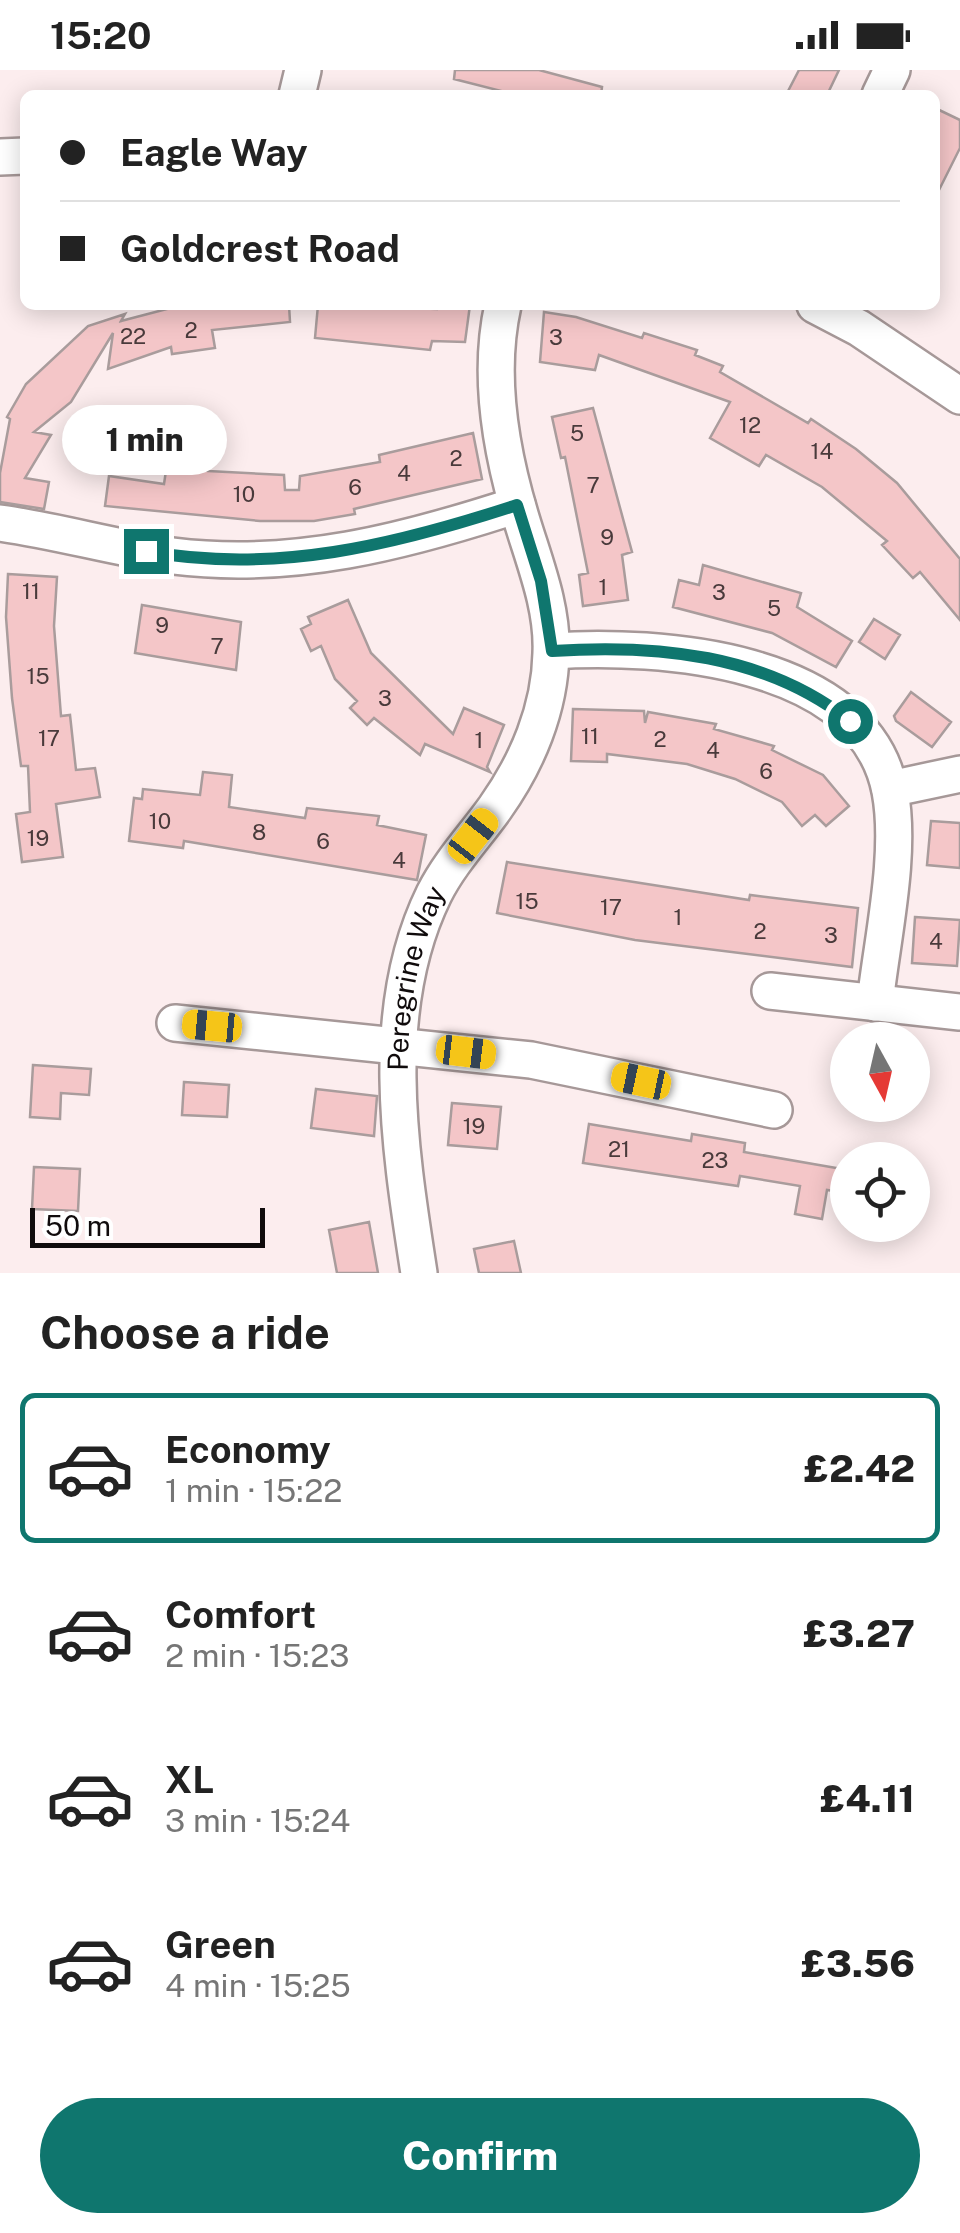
<!DOCTYPE html>
<html lang="en">
<head>
<meta charset="utf-8">
<style>
  :root { --surface:#fff; --page:#f2f2f2; --text:#222; --muted:#767676; --line:#e0e0e0; --accent:#0f766e }
  body { margin:0; font-family:"Public Sans",sans-serif; background:var(--page); color:var(--text); height:100vh; display:flex; flex-direction:column; font-size:38px; white-space:nowrap }
  * { box-sizing:border-box; margin:0 }
  p { font-size:32px; color:var(--muted) }
  .icon { flex:none; width:55px; height:55px; fill:none; stroke:currentColor; stroke-width:2; stroke-linecap:round; stroke-linejoin:round }
  .map { position:relative; height:1203px; overflow:hidden }
  .side { display:flex; flex-direction:column; background:var(--surface); flex:1 }
  .side>* { flex:none }
  .banner { position:absolute; left:20px; top:20px; width:920px; height:220px; border-radius:15px; box-shadow:0 5px 25px #0003; display:grid; align-content:center; height:220px; padding:0 40px; background:var(--surface) }
  .needle { width:65px; rotate:172deg }
  .fabs { position:absolute; left:830px; top:952px; display:grid; gap:20px }
  .fabs a { display:grid; place-items:center; width:100px; height:100px; border-radius:50%; background:var(--surface); box-shadow:0 5px 25px #0003; font-size:50px }
  .scale { position:absolute; left:30px; bottom:25px; width:235px; box-sizing:border-box; padding-left:10px; border:5px solid #100b0c; border-top:0; font-size:28px; line-height:35px; white-space:nowrap; color:#100b0c; -webkit-text-stroke:8px #fff; paint-order:stroke }
  .end { position:absolute; width:45px; height:45px; margin:-22px; border:12px solid #0f766e; background:#fff; box-shadow:0 0 0 5px #fff }
  .from { border-radius:50% }
  .bubble { position:absolute; height:70px; border-radius:35px; background:var(--surface); box-shadow:0 5px 25px #0003; font-size:32px; font-weight:800; line-height:70px; text-align:center }
  .car { position:absolute; width:30px; height:60px; margin:-30px -15px; border-radius:12px; box-shadow:0 0 8px 2px #0007; background:linear-gradient(#f5c518 24%,#345 0 40%,#f5c518 0 76%,#345 0 86%,#f5c518 0) }
  .banner b { display:flex; align-items:center; gap:35px; height:95px; font-size:38px }
  .banner b+b { border-top:2px solid var(--line) }
  .banner i { width:25px; height:25px; background:var(--text) }
  ul { padding:0; list-style:none }
  li { display:flex; align-items:center; gap:30px; height:150px; margin:0 20px 15px; padding:0 20px; border:5px solid transparent; border-radius:15px }
  li div { flex:1 }
  li b { display:block; font-size:38px }
  li em { font-style:normal; font-weight:800 }
  li.current { border-color:var(--accent) }
  li>.icon { width:90px; height:90px; stroke-width:1.5 }
  h2 { padding:0 40px; font-size:45px; line-height:120px }
  .action { display:flex; gap:20px; margin-top:auto; padding:20px 40px }
  .action a { flex:1; height:115px; border-radius:60px; background:var(--accent); color:#fff; font-size:40px; font-weight:800; line-height:115px; text-align:center }
  .status { display:flex; justify-content:space-between; align-items:center; height:70px; padding:0 50px; background:var(--surface); direction:ltr }
  .status svg { height:28px; fill:currentColor }
  .map>svg:first-child { display:block }
  .building { fill:#f4c6c8; stroke:#a99c9c; stroke-width:2.5 }
  .lines { fill:none; stroke-linecap:round; stroke-linejoin:round }
  .street-casing { stroke:#a69898; stroke-width:40 }
  .street { stroke:#fff; stroke-width:35 }
  .route { stroke:#0f766e; stroke-width:12 }
  .labels { text-anchor:middle; stroke-width:8; stroke-linejoin:round; paint-order:stroke }
  .number-label { font-size:22px; fill:#493a3b }
  .street-label { font-size:28px; fill:#100b0c; stroke:#fff }
</style>
</head>
<body>
<div class="status"><b>15:20</b><svg viewBox="0 0 49 12"><path d="M0 12V9h3v3zM5 12V6h3v6zM10 12V3h3v9zM15 12V0h3v12zM26 1h20v11H26zM47 4h2v5h-2z"/></svg></div>
<div class="map">
<svg width="960" height="1203" viewBox="0 0 960 1203">
  <rect width="100%" height="100%" fill="#fcedee"/>
  <!-- building -->
  <path class="building" d="M 455,0 L 539,0 L 602,17 L 601,25 L 517,25 L 454,9 Z
    M 799,0 L 839,0 L 827,25 L 786,25 Z
    M 935,38 L 960,50 L 960,78 L 935,128 Z
    M 182,235 L 289,235 L 290,252 L 212,260 L 215,278 L 172,284 L 171,277 L 108,299 L 113,263 L 71,332 L 34,362 L 51,365 L 25,408 L 49,412 L 44,439 L 0,432 L 0,403 L 10,349 L 7,347 L 26,314 L 88,256 L 125,244 L 121,251 Z
    M 318,235 L 437,239 L 438,235 L 470,235 L 465,272 L 432,271 L 430,280 L 315,268 Z
    M 544,242 L 576,247 L 642,268 L 644,263 L 697,280 L 695,285 L 723,296 L 720,302 L 808,353 L 811,349 L 856,379 L 897,413 L 960,489 L 960,550 L 920,502 L 913,508 L 882,475 L 887,471 L 822,417 L 766,385 L 759,396 L 710,368 L 730,332 L 599,285 L 595,300 L 540,292 Z
    M 593,338 L 632,482 L 622,485 L 628,530 L 583,536 L 579,505 L 588,503 L 565,387 L 561,388 L 552,347 Z
    M 473,363 L 482,409 L 354,439 L 355,444 L 314,451 L 260,451 L 105,436 L 109,406 L 164,414 L 167,394 L 208,401 L 284,405 L 285,420 L 299,420 L 300,406 L 380,392 L 379,385 Z
    M 703,495 L 801,523 L 797,537 L 852,571 L 836,597 L 772,563 L 673,537 L 679,510 L 699,515 Z
    M 8,504 L 57,507 L 54,556 L 61,646 L 70,645 L 76,700 L 95,698 L 100,727 L 56,734 L 63,787 L 22,792 L 16,744 L 30,742 L 28,696 L 21,696 L 12,628 L 6,547 Z
    M 348,530 L 371,583 L 453,664 L 464,638 L 504,655 L 487,697 L 490,702 L 425,674 L 420,685 L 374,648 L 367,655 L 350,638 L 357,631 L 335,609 L 321,576 L 311,581 L 301,559 L 311,554 L 308,547 Z
    M 142,535 L 241,552 L 236,600 L 135,583 Z
    M 874,549 L 900,565 L 885,589 L 859,572 Z
    M 911,622 L 951,652 L 932,677 L 896,651 L 894,646 Z
    M 573,639 L 644,641 L 645,653 L 648,642 L 716,654 L 714,659 L 774,676 L 772,680 L 823,705 L 849,736 L 826,756 L 815,745 L 802,756 L 782,732 L 735,709 L 687,694 L 607,684 L 607,692 L 571,691 Z
    M 203,702 L 232,705 L 229,737 L 305,748 L 307,738 L 379,746 L 377,755 L 426,765 L 417,810 L 184,771 L 183,778 L 129,771 L 134,728 L 142,729 L 143,719 L 200,725 Z
    M 931,751 L 960,753 L 960,798 L 927,795 Z
    M 507,792 L 749,830 L 750,825 L 858,838 L 852,897 L 635,870 L 497,843 Z
    M 915,847 L 960,850 L 957,896 L 912,893 Z
    M 33,995 L 91,999 L 89,1025 L 61,1023 L 60,1049 L 30,1047 Z
    M 184,1012 L 229,1015 L 227,1047 L 182,1045 Z
    M 316,1019 L 377,1026 L 374,1066 L 311,1058 Z
    M 452,1033 L 501,1037 L 497,1079 L 448,1075 Z
    M 589,1054 L 691,1071 L 692,1064 L 745,1073 L 744,1082 L 848,1100 L 848,1123 L 827,1120 L 822,1149 L 795,1144 L 800,1116 L 740,1106 L 738,1116 L 583,1093 Z
    M 34,1097 L 80,1099 L 78,1141 L 32,1139 Z
    M 369,1152 L 378,1203 L 337,1203 L 329,1160 Z
    M 514,1171 L 521,1203 L 479,1203 L 474,1179 Z"/>
  <g class="lines">
    <!-- street casing -->
    <g class="street-casing">
      <g id="street">
        <path d="M 297,25 L 303,0"/>
        <path d="M 880,25 L 892,0"/>
        <path d="M 0,87 L 25,86"/>
        <path d="M 815,235 L 859,258 L 960,326"/>
        <path d="M 0,453 C 58,461 115,478 173,486 C 293,501 404,472 517,435"/>
        <path d="M 552,581 C 657,574 864,587 890,721 C 902,784 882,869 875,933"/>
        <path d="M 890,719 L 960,704"/>
        <path d="M 770,921 L 960,942"/>
        <path d="M 175,953 L 531,990 L 774,1040"/>
        <path id="s1" d="M 419,1203 C 400,1080 377,940 434,824 C 450,792 475,766 495,738 C 527,693 550,639 551,583 C 553,538 535,494 522,451 C 501,383 487,306 503,235"/>
      </g>
    </g>
    <!-- street -->
    <use href="#street" class="street"/>
  </g>
  <g class="lines">
    <!-- route -->
    <path class="route" d="M 146,481 C 274,505 395,475 517,435 L 541,511 L 552,581 C 656,574 765,584 850,651"/>
  </g>
  <g class="labels">
    <!-- number labels -->
    <g class="number-label">
      <text x="191" y="268">2</text>
      <text x="133" y="274">22</text>
      <text x="556" y="275">3</text>
      <text x="750" y="363">12</text>
      <text x="577" y="371">5</text>
      <text x="822" y="389">14</text>
      <text x="456" y="396">2</text>
      <text x="404" y="411">4</text>
      <text x="593" y="423">7</text>
      <text x="355" y="425">6</text>
      <text x="244" y="432">10</text>
      <text x="607" y="475">9</text>
      <text x="603" y="525">1</text>
      <text x="31" y="529">11</text>
      <text x="719" y="530">3</text>
      <text x="774" y="546">5</text>
      <text x="162" y="563">9</text>
      <text x="217" y="584">7</text>
      <text x="38" y="614">15</text>
      <text x="385" y="636">3</text>
      <text x="590" y="674">11</text>
      <text x="49" y="676">17</text>
      <text x="660" y="677">2</text>
      <text x="479" y="678">1</text>
      <text x="713" y="688">4</text>
      <text x="766" y="709">6</text>
      <text x="160" y="759">10</text>
      <text x="259" y="770">8</text>
      <text x="38" y="776">19</text>
      <text x="323" y="779">6</text>
      <text x="399" y="798">4</text>
      <text x="527" y="839">15</text>
      <text x="611" y="845">17</text>
      <text x="678" y="855">1</text>
      <text x="760" y="869">2</text>
      <text x="831" y="873">3</text>
      <text x="936" y="879">4</text>
      <text x="474" y="1064">19</text>
      <text x="619" y="1087">21</text>
      <text x="715" y="1098">23</text>
    </g>
    <!-- street labels -->
    <g class="street-label">
      <text dy="10" stroke="none"><textPath href="#s1" startOffset="298">Peregrine Way</textPath></text>
    </g>
  </g>
</svg>
<div class="fabs">
<a><svg class="needle" viewBox="-14 -14 28 28"><path d="M0-13l5 13h-10z" fill="#e53935"/><path d="M0 13l5-13h-10z" fill="#767676"/></svg></a>
<a><svg class="icon" aria-label="locate" viewBox="0 0 24 24"><circle cx="12" cy="12" r="6"/><path d="M12 2v4M12 18v4M2 12h4M18 12h4"/></svg></a>
</div>
<div class="scale">50 m</div>
<i class="end from" style="left:850px;top:651px"></i>
<i class="end" style="left:146px;top:481px"></i>
<div class="bubble" style="left:62px;top:335px;width:165px">1 min</div>
<i class="car" style="left:473px;top:766px;rotate:38deg"></i>
<i class="car" style="left:212px;top:956px;rotate:275deg"></i>
<i class="car" style="left:466px;top:982px;rotate:97deg"></i>
<i class="car" style="left:641px;top:1011px;rotate:282deg"></i>
<div class="banner">
<b><i class="from"></i>Eagle Way</b>
<b><i></i>Goldcrest Road</b>
</div>
</div>
<section class="side">
<h2>Choose a ride</h2>
<ul>
<li class="current"><svg class="icon" aria-label="car" viewBox="0 0 24 24"><path d="M5 17H2v-5l4-1 3-4h7l3 4 3 1v5h-3M9 17h6M6 11h13"/><circle cx="7" cy="17" r="2"/><circle cx="17" cy="17" r="2"/></svg><div><b>Economy</b><p>1 min · 15:22</p></div><em>£2.42</em></li>
<li><svg class="icon" aria-label="car" viewBox="0 0 24 24"><path d="M5 17H2v-5l4-1 3-4h7l3 4 3 1v5h-3M9 17h6M6 11h13"/><circle cx="7" cy="17" r="2"/><circle cx="17" cy="17" r="2"/></svg><div><b>Comfort</b><p>2 min · 15:23</p></div><em>£3.27</em></li>
<li><svg class="icon" aria-label="car" viewBox="0 0 24 24"><path d="M5 17H2v-5l4-1 3-4h7l3 4 3 1v5h-3M9 17h6M6 11h13"/><circle cx="7" cy="17" r="2"/><circle cx="17" cy="17" r="2"/></svg><div><b>XL</b><p>3 min · 15:24</p></div><em>£4.11</em></li>
<li><svg class="icon" aria-label="car" viewBox="0 0 24 24"><path d="M5 17H2v-5l4-1 3-4h7l3 4 3 1v5h-3M9 17h6M6 11h13"/><circle cx="7" cy="17" r="2"/><circle cx="17" cy="17" r="2"/></svg><div><b>Green</b><p>4 min · 15:25</p></div><em>£3.56</em></li>
</ul>
<div class="action"><a>Confirm</a></div>
</section>
</body>
</html>
